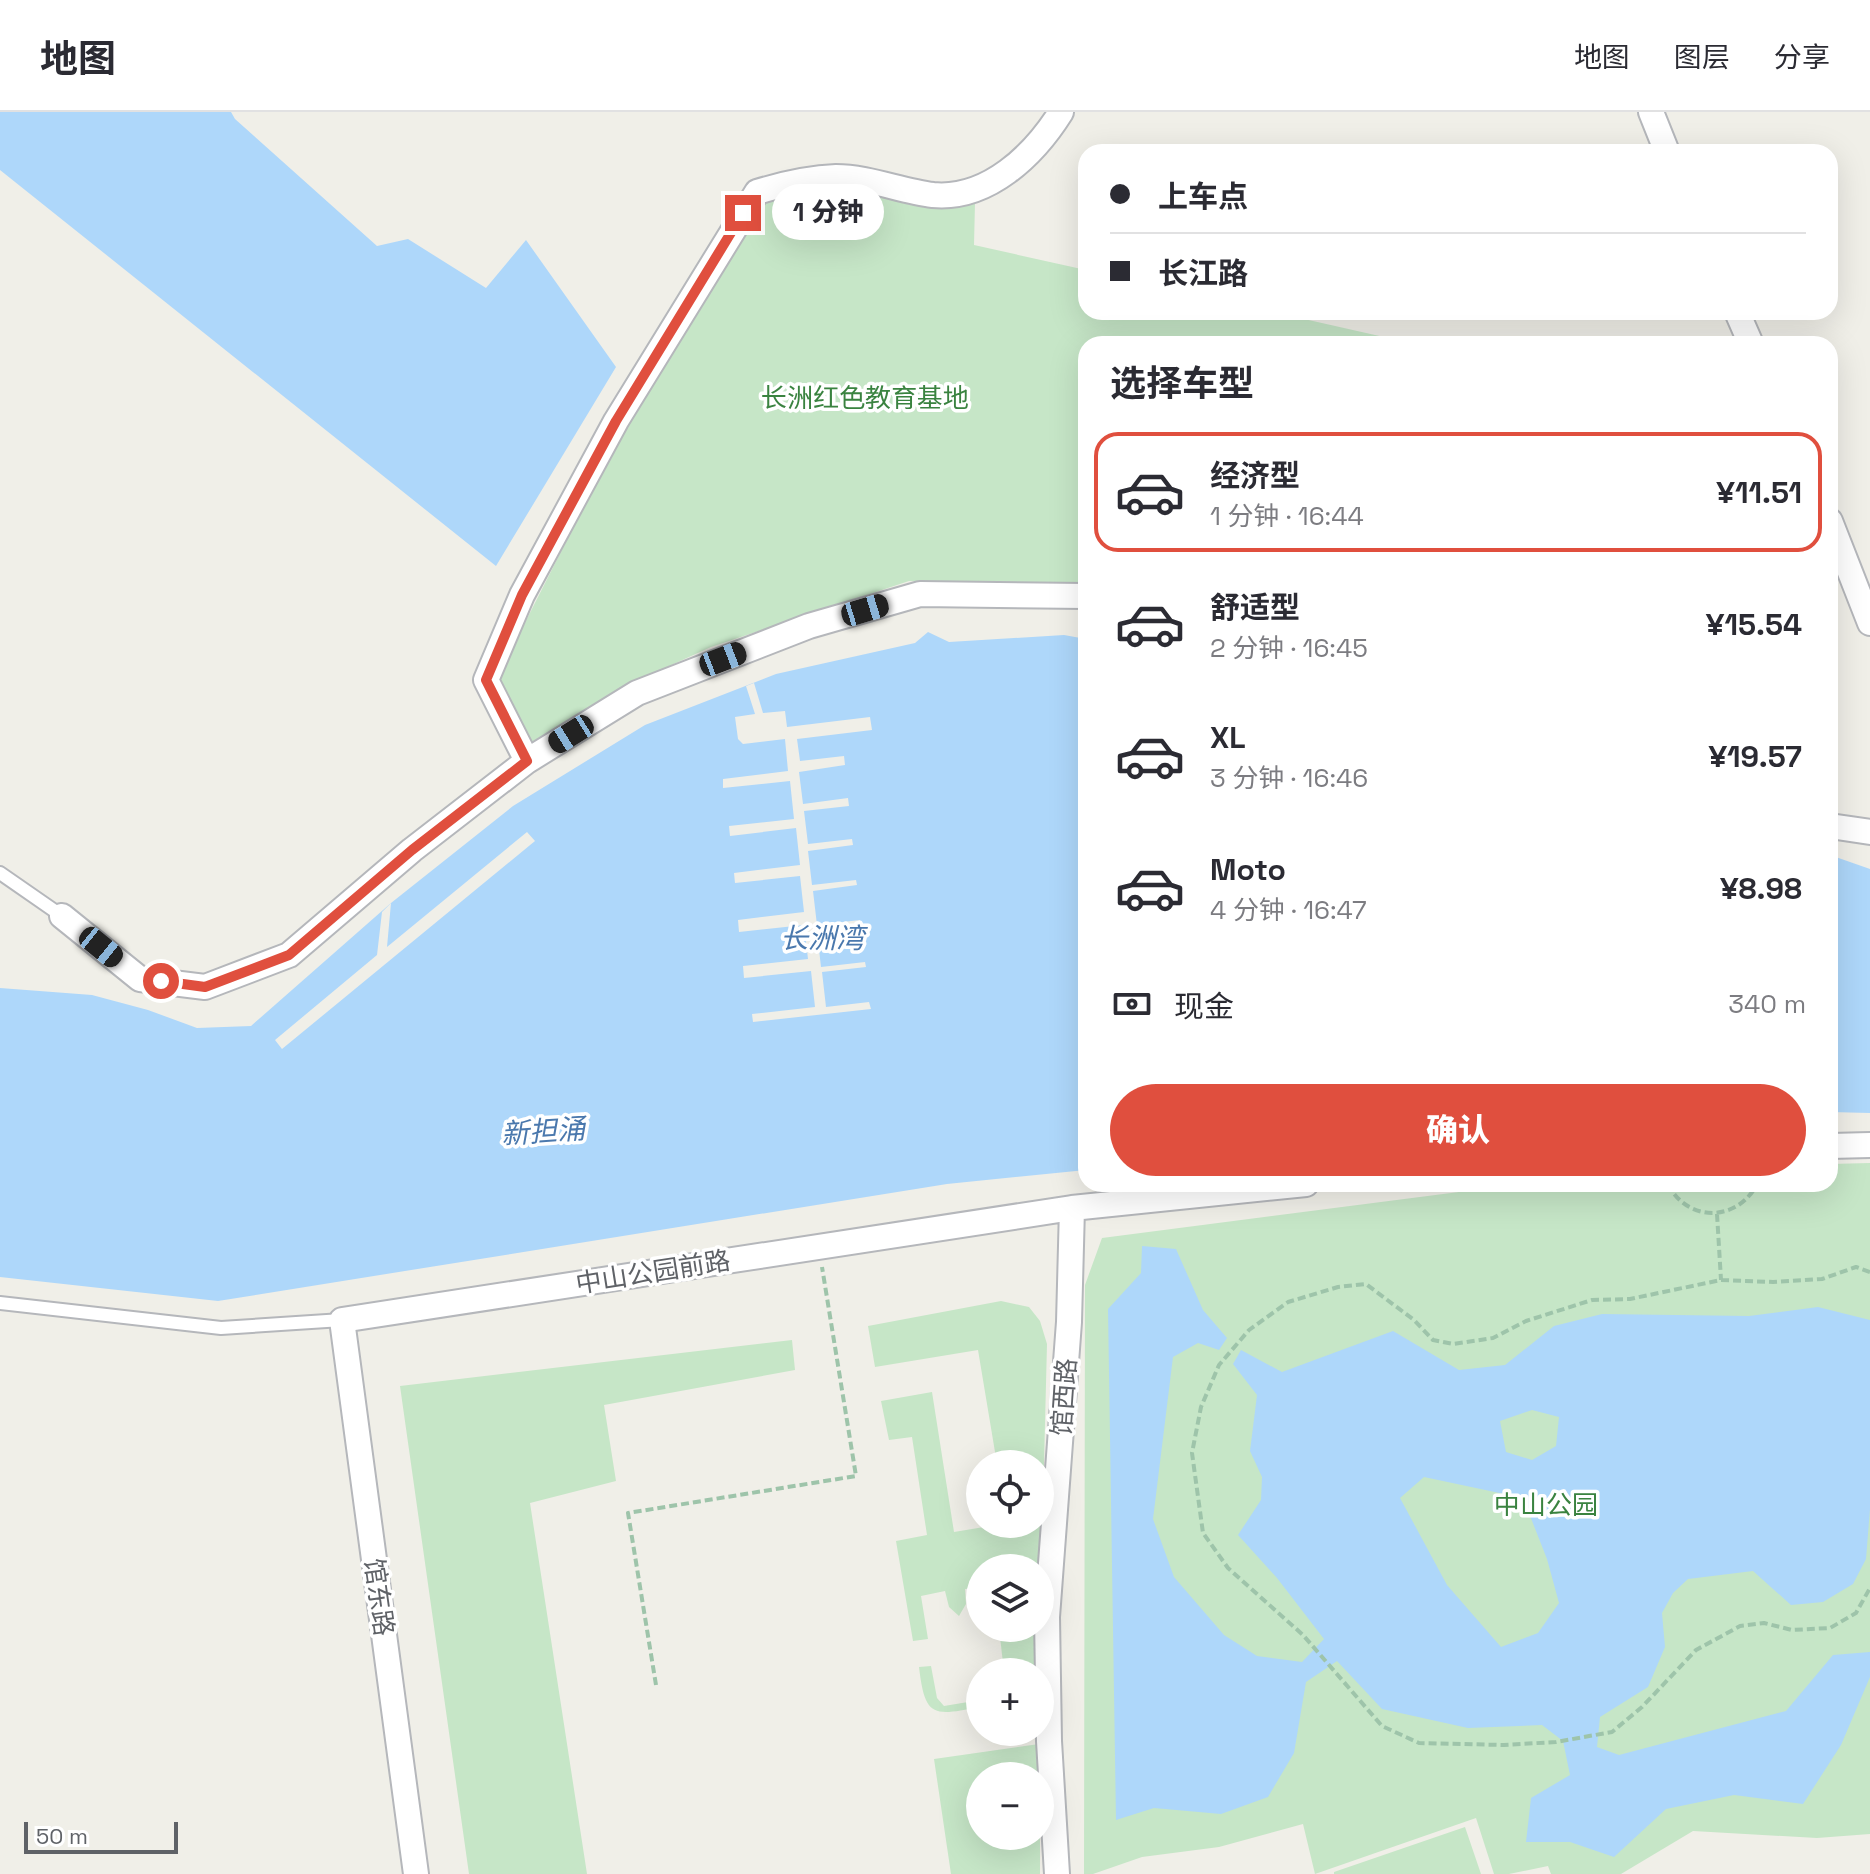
<!DOCTYPE html>
<html lang="zh">
<head>
<meta charset="utf-8">
<style>
  :root { --surface:#fff; --page:#f2f2f3; --text:#2b2b33; --muted:#7c7c81; --line:#e1e1e2; --accent:#e04f3e }
  body { margin:0; font-family:"Space Grotesk","Noto Sans SC",sans-serif; background:var(--page); color:var(--text); height:100vh; display:flex; flex-direction:column; font-size:30px; white-space:nowrap }
  * { box-sizing:border-box; margin:0 }
  p { font-size:26px; color:var(--muted) }
  .icon { flex:none; width:44px; height:44px; fill:none; stroke:currentColor; stroke-width:2; stroke-linecap:round; stroke-linejoin:round }
  .map { position:relative; flex:1; overflow:hidden }
  .sheet { position:absolute; left:1078px; top:224px; width:760px; height:856px; display:flex; flex-direction:column; background:var(--surface); border-radius:24px; box-shadow:0 8px 32px #0002 }
  .sheet>* { flex:none }
  .top-card { position:absolute; left:1078px; top:32px; width:760px; height:176px; border-radius:24px; box-shadow:0 8px 32px #0002; display:grid; align-content:center; height:176px; padding:0 32px; background:var(--surface) }
  .tools { position:absolute; left:966px; top:1338px; display:grid; gap:16px }
  .tools a { display:grid; place-items:center; width:88px; height:88px; border-radius:50%; background:var(--surface); box-shadow:0 8px 32px #0002; font-size:40px }
  .scale { position:absolute; left:24px; bottom:20px; width:154px; box-sizing:border-box; padding-left:8px; border:4px solid #5f6267; border-top:0; font-size:22px; line-height:28px; white-space:nowrap; color:#5f6267; -webkit-text-stroke:6px #fff; paint-order:stroke }
  .end { position:absolute; width:36px; height:36px; margin:-18px; border:10px solid #e04f3e; background:#fff; box-shadow:0 0 0 4px #fff }
  .from { border-radius:50% }
  .bubble { position:absolute; height:56px; border-radius:28px; background:var(--surface); box-shadow:0 8px 32px #0002; font-size:26px; font-weight:800; line-height:56px; text-align:center }
  .car { position:absolute; width:24px; height:48px; margin:-24px -12px; border-radius:10px; box-shadow:0 0 6px 2px #0007; background:linear-gradient(#222 24%,#8ab4d8 0 40%,#222 0 76%,#8ab4d8 0 86%,#222 0) }
  .top-card b { display:flex; align-items:center; gap:28px; height:76px; font-size:30px }
  .top-card b+b { border-top:2px solid var(--line) }
  .top-card i { width:20px; height:20px; background:var(--text) }
  ul { padding:0; list-style:none }
  li { display:flex; align-items:center; gap:24px; height:120px; margin:0 16px 12px; padding:0 16px; border:4px solid transparent; border-radius:24px }
  li div { flex:1 }
  li b { display:block; font-size:30px }
  li em { font-style:normal; font-weight:800 }
  li.selected { border-color:var(--accent) }
  li>.icon { width:72px; height:72px; stroke-width:1.5 }
  h2 { padding:0 32px; font-size:36px; line-height:96px }
  .pay { display:flex; align-items:center; gap:20px; height:88px; padding:0 32px; font-size:30px }
  .pay p { margin-inline-start:auto }
  .cta { display:flex; gap:16px; margin-top:auto; padding:16px 32px }
  .cta a { flex:1; height:92px; border-radius:48px; background:var(--accent); color:#fff; font-size:32px; font-weight:800; line-height:92px; text-align:center }
  header { display:flex; align-items:center; gap:48px; box-sizing:border-box; height:112px; padding:0 40px; background:var(--surface); border-bottom:2px solid var(--line) }
  header strong { font-size:38px }
  nav { display:flex; gap:44px; margin-inline-start:auto; font-size:28px }
  .map>svg:first-child { display:block }
  .green { fill:#c6e6c7 }
  .water { fill:#aed7fa; fill-rule:evenodd }
  .pier { fill:#f0efe8 }
  .lines { fill:none; stroke-linecap:round; stroke-linejoin:round }
  .service-casing { stroke:#b5b7bb; stroke-width:16 }
  .minor-casing { stroke:#b5b7bb; stroke-width:28 }
  .path { stroke:#9ec4aa; stroke-width:4; stroke-dasharray:8 4; stroke-linecap:butt }
  .service { stroke:#fff; stroke-width:12 }
  .minor { stroke:#fff; stroke-width:24 }
  .route { stroke:#e04f3e; stroke-width:10 }
  .labels { text-anchor:middle; stroke-width:7; stroke-linejoin:round; paint-order:stroke }
  .park-label { font-size:26px; fill:#3a8340; stroke:#fff }
  .street-label { font-size:26px; fill:#5f6267; stroke:#fff }
  .water-label { font-size:28px; font-style:italic; fill:#4a78ad; stroke:#fff }
</style>
</head>
<body>
<header>
<strong>地图</strong>
<nav><a>地图</a><a>图层</a><a>分享</a></nav>
</header>
<div class="map">
<svg width="1870" height="1762" viewBox="0 0 1870 1762">
  <rect width="100%" height="100%" fill="#f0efe8"/>
  <!-- green -->
  <path class="green" d="M 860,80 L 936,96 L 975,91 L 974,133 L 1086,158 L 1086,200 L 1273,200 L 1415,232 L 1086,232 L 1086,476 L 909,469 L 711,535 L 634,570 L 530,631 L 497,566 L 618,327 L 766,88 Z
    M 1870,1051 L 1870,1722 L 1817,1726 L 1693,1719 L 1621,1762 L 1551,1762 L 1548,1754 L 1509,1762 L 1494,1762 L 1476,1706 L 1315,1762 L 1303,1712 L 1219,1735 L 1142,1745 L 1093,1762 L 1084,1762 L 1085,1173 L 1102,1126 L 1521,1072 L 1830,1072 L 1830,1052 Z
    M 1001,1189 L 1029,1195 L 1040,1209 L 1047,1232 L 1040,1511 L 1040,1456 L 980,1456 L 980,1484 L 975,1476 L 965,1477 L 966,1492 L 959,1504 L 949,1495 L 945,1479 L 921,1484 L 928,1527 L 913,1529 L 896,1429 L 927,1423 L 912,1325 L 889,1328 L 881,1289 L 932,1280 L 954,1420 L 1002,1412 L 1040,1412 L 1040,1352 L 997,1352 L 978,1238 L 875,1255 L 868,1214 Z
    M 792,1228 L 795,1258 L 604,1293 L 616,1369 L 530,1391 L 587,1762 L 469,1762 L 400,1274 Z
    M 999,1516 L 1040,1516 L 1038,1560 L 1004,1560 Z
    M 931,1554 L 937,1586 L 944,1594 L 980,1588 L 980,1595 C 933,1604 925,1606 919,1555 Z
    M 1039,1632 L 1039,1664 L 980,1664 L 980,1724 L 1040,1724 L 1040,1762 L 951,1762 L 934,1647 Z
    M 1465,1715 L 1481,1762 L 1334,1762 L 1334,1760 Z"/>
  <!-- water -->
  <path class="water" d="M 0,0 L 231,0 L 235,7 L 377,134 L 408,127 L 486,176 L 526,128 L 616,255 L 496,454 L 0,58 Z
    M 928,520 L 949,530 L 1064,523 L 1086,527 L 1086,1058 L 947,1072 L 218,1189 L 0,1165 L 0,876 L 92,883 L 148,898 L 197,916 L 251,914 L 391,791 L 513,694 L 645,613 L 776,562 L 915,531 Z
    M 1830,743 L 1870,757 L 1870,1001 L 1830,1000 Z
    M 1142,1134 L 1176,1137 L 1203,1198 L 1227,1226 L 1219,1238 L 1198,1231 L 1173,1245 L 1153,1407 L 1174,1465 L 1224,1523 L 1257,1544 L 1302,1550 L 1324,1527 L 1277,1466 L 1238,1423 L 1261,1388 L 1262,1365 L 1250,1339 L 1257,1283 L 1233,1252 L 1241,1238 L 1282,1260 L 1393,1219 L 1459,1258 L 1505,1253 L 1554,1214 L 1602,1202 L 1749,1204 L 1818,1195 L 1870,1208 L 1870,1397 L 1866,1447 L 1853,1472 L 1823,1490 L 1791,1493 L 1753,1459 L 1688,1467 L 1673,1481 L 1662,1501 L 1665,1535 L 1648,1575 L 1600,1605 L 1597,1635 L 1619,1643 L 1786,1599 L 1833,1543 L 1870,1540 L 1870,1565 L 1841,1633 L 1803,1692 L 1734,1683 L 1666,1697 L 1614,1745 L 1570,1730 L 1526,1730 L 1531,1686 L 1570,1663 L 1563,1629 L 1542,1613 L 1468,1616 L 1382,1597 L 1337,1549 L 1306,1570 L 1294,1641 L 1268,1685 L 1221,1702 L 1154,1696 L 1116,1708 L 1108,1197 L 1141,1161 ZM 1532,1298 L 1559,1305 L 1556,1334 L 1532,1348 L 1506,1340 L 1500,1309 ZM 1424,1365 L 1523,1386 L 1547,1447 L 1559,1491 L 1538,1521 L 1501,1535 L 1447,1473 L 1400,1386 Z"/>
  <!-- pier -->
  <path class="pier" d="M 754,571 L 763,601 L 785,599 L 787,615 L 870,605 L 872,618 L 797,627 L 800,649 L 844,644 L 845,653 L 799,660 L 803,692 L 848,686 L 849,694 L 804,699 L 808,732 L 852,727 L 853,733 L 808,739 L 812,773 L 856,768 L 857,773 L 813,779 L 817,813 L 860,808 L 861,814 L 817,820 L 821,855 L 865,850 L 866,855 L 822,860 L 826,895 L 869,890 L 871,897 L 753,910 L 752,902 L 815,895 L 811,859 L 744,866 L 743,854 L 808,847 L 804,813 L 739,820 L 738,808 L 804,800 L 800,764 L 735,771 L 734,761 L 800,753 L 796,716 L 730,724 L 729,714 L 794,707 L 790,669 L 723,676 L 723,667 L 788,659 L 785,627 L 743,632 L 738,627 L 735,605 L 755,602 L 746,574 Z
    M 527,720 L 535,729 L 282,937 L 275,928 L 377,843 L 382,800 L 391,791 L 387,835 Z"/>
  <g class="lines">
    <!-- service casing -->
    <g class="service-casing">
      <path id="service" d="M 0,761 L 62,804
        M 0,1191 L 221,1216 L 342,1208"/>
    </g>
    <!-- minor casing -->
    <g class="minor-casing">
      <path id="minor" d="M 1651,0 L 1667,40
        M 1737,200 L 1751,232
        M 1830,409 L 1870,511
        M 527,649 L 486,568 L 522,483 L 616,309 L 757,80 C 783,72 809,66 836,65 C 868,65 901,79 933,83 C 988,88 1034,43 1061,0
        M 1830,714 L 1870,720
        M 62,804 L 140,867 L 205,875 L 289,843 L 412,738 L 527,649 L 637,581 L 809,514 L 920,482 L 1086,484
        M 1830,1034 L 1870,1033
        M 416,1762 L 342,1208 L 1072,1096 L 1306,1072
        M 1057,1762 L 1049,1629 L 1047,1505 L 1069,1210 L 1072,1096"/>
    </g>
    <!-- path -->
    <path class="path" d="M 1668,1072 C 1687,1111 1738,1110 1757,1072
      M 1717,1102 L 1721,1168
      M 1870,1160 L 1856,1155 L 1822,1167 L 1773,1170 L 1721,1168 L 1630,1187 L 1592,1188 L 1526,1209 L 1493,1226 L 1453,1232 L 1433,1228 L 1414,1208 L 1366,1172 L 1338,1175 L 1288,1190 L 1249,1218 L 1219,1253 L 1201,1295 L 1192,1341 L 1203,1421 L 1228,1456 L 1303,1523 L 1382,1614 L 1419,1631 L 1504,1633 L 1556,1630 L 1612,1620 L 1642,1595 L 1696,1538 L 1740,1514 L 1764,1511 L 1792,1518 L 1830,1516 L 1856,1501 L 1870,1476
      M 656,1573 L 628,1401 L 856,1364 L 822,1155"/>
    <!-- service -->
    <use href="#service" class="service"/>
    <!-- minor -->
    <use href="#minor" class="minor"/>
  </g>
  <g class="lines">
    <!-- route -->
    <path class="route" d="M 161,869 L 205,875 L 289,843 L 412,738 L 527,649 L 486,568 L 522,483 L 616,309 L 743,101"/>
  </g>
  <g class="labels">
    <!-- park labels -->
    <g class="park-label">
      <text x="865" y="295">长洲红色教育基地</text>
      <text x="1546" y="1402">中山公园</text>
    </g>
    <!-- street labels -->
    <g class="street-label">
      <text transform="translate(653 1160) rotate(-9)" y="9">中山公园前路</text>
      <text transform="translate(1064 1285) rotate(-86)" y="9">馆西路</text>
      <text transform="translate(379 1485) rotate(82)" y="9">馆东路</text>
    </g>
    <!-- water labels -->
    <g class="water-label">
      <text x="822" y="836">长洲湾</text>
      <text transform="translate(543 1019) rotate(-4)" y="10">新担涌</text>
    </g>
  </g>
</svg>
<div class="tools">
<a><svg class="icon" aria-label="locate" viewBox="0 0 24 24"><circle cx="12" cy="12" r="6"/><path d="M12 2v4M12 18v4M2 12h4M18 12h4"/></svg></a>
<a><svg class="icon" aria-label="layers" viewBox="0 0 24 24"><path d="M12 4l9 5-9 5-9-5zM3 14l9 5 9-5"/></svg></a>
<a>+</a>
<a>−</a>
</div>
<div class="scale">50 m</div>
<i class="end from" style="left:161px;top:869px"></i>
<i class="end" style="left:743px;top:101px"></i>
<div class="bubble" style="left:772px;top:72px;width:112px">1 分钟</div>
<i class="car" style="left:865px;top:498px;rotate:73deg"></i>
<i class="car" style="left:723px;top:547px;rotate:69deg"></i>
<i class="car" style="left:571px;top:622px;rotate:238deg"></i>
<i class="car" style="left:101px;top:835px;rotate:129deg"></i>
<div class="top-card">
<b><i class="from"></i>上车点</b>
<b><i></i>长江路</b>
</div>
<section class="sheet">
<h2>选择车型</h2>
<ul>
<li class="selected"><svg class="icon" aria-label="car" viewBox="0 0 24 24"><path d="M5 17H2v-5l4-1 3-4h7l3 4 3 1v5h-3M9 17h6M6 11h13"/><circle cx="7" cy="17" r="2"/><circle cx="17" cy="17" r="2"/></svg><div><b>经济型</b><p>1 分钟 · 16:44</p></div><em>¥11.51</em></li>
<li><svg class="icon" aria-label="car" viewBox="0 0 24 24"><path d="M5 17H2v-5l4-1 3-4h7l3 4 3 1v5h-3M9 17h6M6 11h13"/><circle cx="7" cy="17" r="2"/><circle cx="17" cy="17" r="2"/></svg><div><b>舒适型</b><p>2 分钟 · 16:45</p></div><em>¥15.54</em></li>
<li><svg class="icon" aria-label="car" viewBox="0 0 24 24"><path d="M5 17H2v-5l4-1 3-4h7l3 4 3 1v5h-3M9 17h6M6 11h13"/><circle cx="7" cy="17" r="2"/><circle cx="17" cy="17" r="2"/></svg><div><b>XL</b><p>3 分钟 · 16:46</p></div><em>¥19.57</em></li>
<li><svg class="icon" aria-label="car" viewBox="0 0 24 24"><path d="M5 17H2v-5l4-1 3-4h7l3 4 3 1v5h-3M9 17h6M6 11h13"/><circle cx="7" cy="17" r="2"/><circle cx="17" cy="17" r="2"/></svg><div><b>Moto</b><p>4 分钟 · 16:47</p></div><em>¥8.98</em></li>
</ul>
<div class="pay"><svg class="icon" aria-label="cash" viewBox="0 0 24 24"><path d="M3 7h18v10H3z"/><circle cx="12" cy="12" r="2"/></svg>现金<p>340 m</p></div>
<div class="cta"><a>确认</a></div>
</section>
</div>
</body>
</html>
